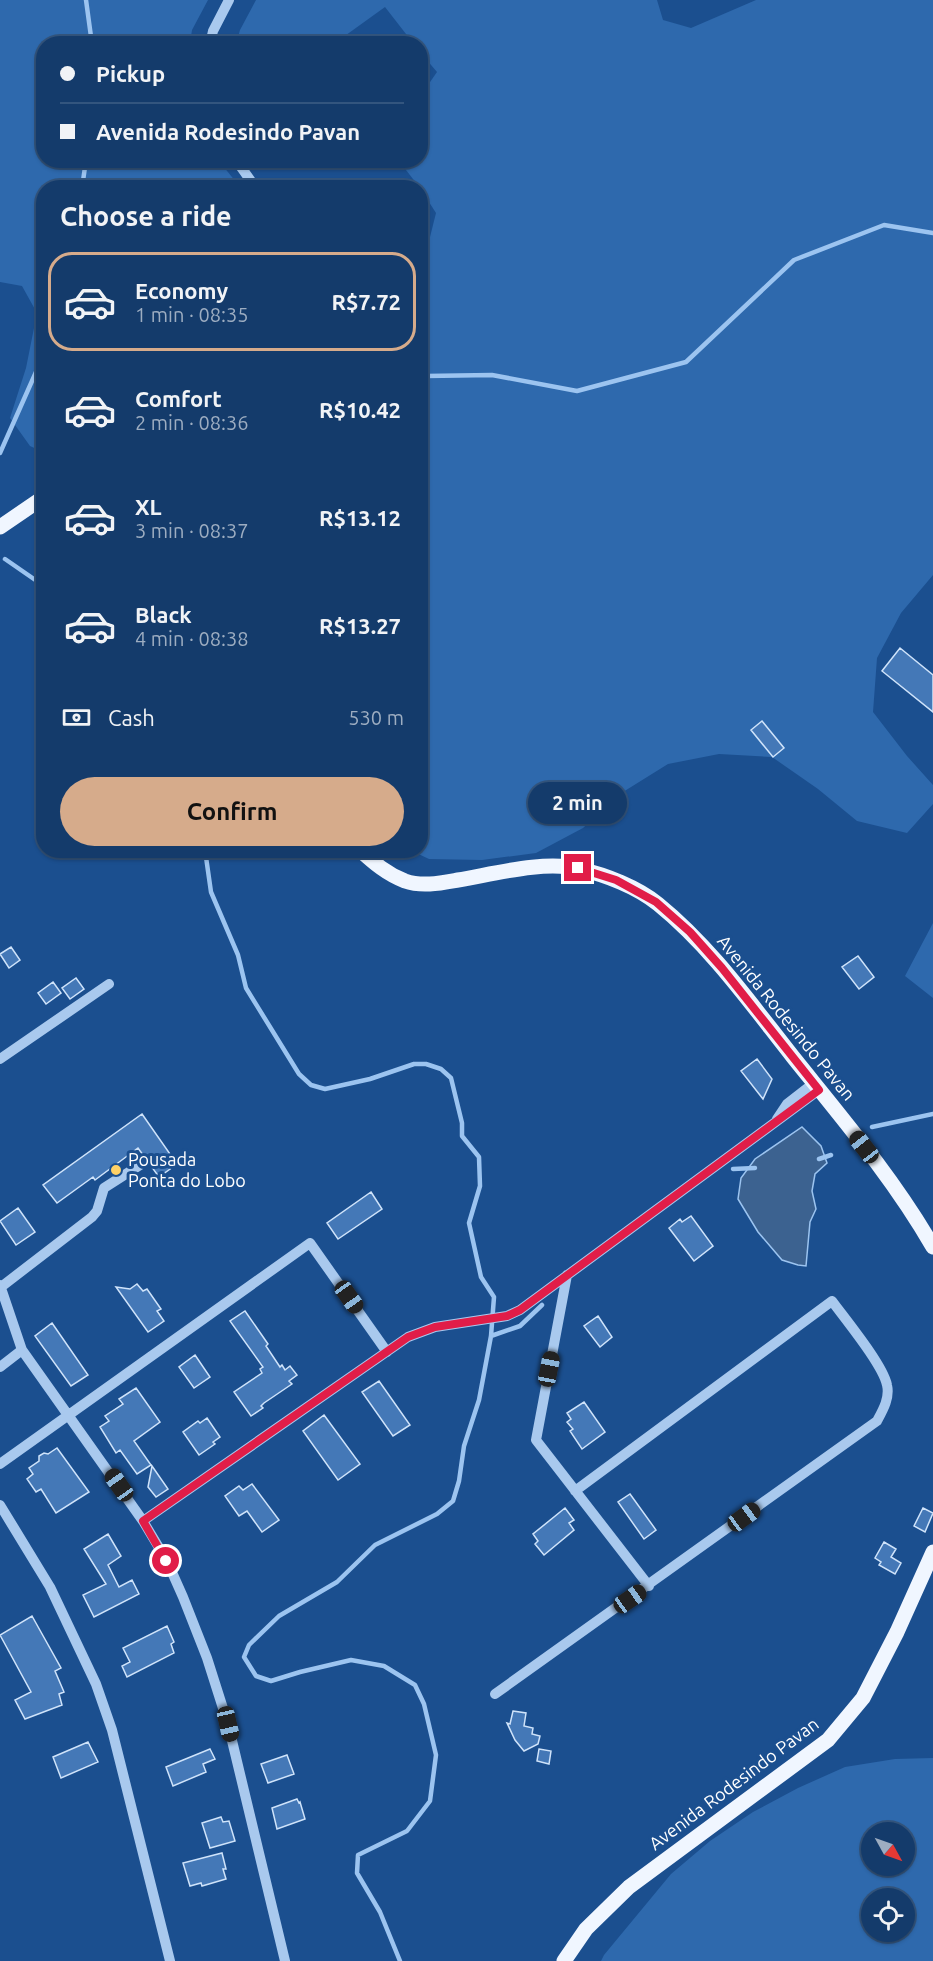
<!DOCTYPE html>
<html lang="en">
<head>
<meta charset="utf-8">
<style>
  :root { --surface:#143b6b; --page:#214673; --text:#f1f3f6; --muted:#9dadc1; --line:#33557e; --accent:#d6ab8b }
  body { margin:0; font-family:Ubuntu,sans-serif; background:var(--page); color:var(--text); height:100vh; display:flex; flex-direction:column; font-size:22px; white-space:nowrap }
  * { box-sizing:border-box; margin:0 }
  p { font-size:20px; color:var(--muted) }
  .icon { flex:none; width:33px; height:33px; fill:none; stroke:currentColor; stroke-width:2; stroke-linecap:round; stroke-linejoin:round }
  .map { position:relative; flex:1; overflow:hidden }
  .sheet { position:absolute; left:36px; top:180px; width:392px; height:678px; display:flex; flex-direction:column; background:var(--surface); border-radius:24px; box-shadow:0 2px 4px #0004,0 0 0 2px var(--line) }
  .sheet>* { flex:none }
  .top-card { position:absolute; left:36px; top:36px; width:392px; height:132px; border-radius:24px; box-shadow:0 2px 4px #0004,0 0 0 2px var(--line); display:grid; align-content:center; height:132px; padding:0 24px; background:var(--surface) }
  .needle { width:39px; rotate:130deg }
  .controls { position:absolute; left:861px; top:1822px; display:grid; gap:12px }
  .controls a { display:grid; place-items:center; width:54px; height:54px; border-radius:50%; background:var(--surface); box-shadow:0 2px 4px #0004,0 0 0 2px var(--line); font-size:30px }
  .end { position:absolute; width:27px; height:27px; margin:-14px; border:8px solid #e11d48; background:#fff; box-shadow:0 0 0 3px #fff }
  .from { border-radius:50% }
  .bubble { position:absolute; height:42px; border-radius:21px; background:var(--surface); box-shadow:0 2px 4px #0004,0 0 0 2px var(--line); font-size:20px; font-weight:700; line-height:42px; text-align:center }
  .car { position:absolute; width:18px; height:36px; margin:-18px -9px; border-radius:8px; box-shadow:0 0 4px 2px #0007; background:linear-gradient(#222 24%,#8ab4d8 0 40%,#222 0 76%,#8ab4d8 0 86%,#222 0) }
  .top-card b { display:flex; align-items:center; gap:21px; height:57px; font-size:22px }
  .top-card b+b { border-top:2px solid var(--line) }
  .top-card i { width:15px; height:15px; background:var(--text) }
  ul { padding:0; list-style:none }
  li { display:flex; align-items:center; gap:18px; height:99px; margin:0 12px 9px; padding:0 12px; border:3px solid transparent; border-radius:24px }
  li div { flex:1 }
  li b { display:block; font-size:22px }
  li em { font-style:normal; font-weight:700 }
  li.selected { border-color:var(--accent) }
  li>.icon { width:54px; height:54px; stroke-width:1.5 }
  h2 { padding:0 24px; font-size:27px; line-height:72px }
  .pay { display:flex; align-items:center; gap:15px; height:66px; padding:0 24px; font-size:22px }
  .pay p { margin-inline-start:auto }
  .action { display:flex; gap:12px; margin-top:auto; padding:12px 24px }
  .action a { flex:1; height:69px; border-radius:36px; background:var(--accent); color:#111; font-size:24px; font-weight:700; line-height:69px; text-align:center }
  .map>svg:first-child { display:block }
  .green { fill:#2e69ad; fill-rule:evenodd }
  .water { fill:#3c6290; stroke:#9cc4f0; stroke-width:1.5 }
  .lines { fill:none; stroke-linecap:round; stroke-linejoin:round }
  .stream { stroke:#9cc4f0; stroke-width:4.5 }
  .building { fill:#4478b7; stroke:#cfe3fa; stroke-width:1.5 }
  .minor { stroke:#a9c9ee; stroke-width:10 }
  .major { stroke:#f0f6ff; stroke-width:15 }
  .route { stroke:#e11d48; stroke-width:8 }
  .poi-dot { fill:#ffd166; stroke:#1b4f8f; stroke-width:2 }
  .labels { text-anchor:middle; stroke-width:6; stroke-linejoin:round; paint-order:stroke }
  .street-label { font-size:18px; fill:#fff; stroke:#1b4f8f }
  .poi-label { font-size:18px; fill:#fff; stroke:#1b4f8f; text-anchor:start }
</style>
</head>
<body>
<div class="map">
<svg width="933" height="1961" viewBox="0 0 933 1961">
  <rect width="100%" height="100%" fill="#1b4f8f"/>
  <!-- green -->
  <path class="green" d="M 0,0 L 208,0 L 192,30 L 190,43 L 44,44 L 44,160 L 219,161 L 240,187 L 44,188 L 43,452 L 30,446 L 10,418 L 26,368 L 37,313 L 22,286 L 0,282 Z
    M 256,0 L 657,0 L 663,20 L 691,28 L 756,0 L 933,0 L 933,575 L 901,613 L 877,658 L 873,712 L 907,756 L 933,785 L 933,804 L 907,833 L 857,821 L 818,789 L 772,757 L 719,754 L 668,764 L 623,792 L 583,828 L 536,853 L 482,860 L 429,859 L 412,851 L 420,850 L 420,244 L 430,237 L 436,213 L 420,188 L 399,161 L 420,160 L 420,91 L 428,85 L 437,72 L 420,52 L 420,44 L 413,43 L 385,7 L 335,43 L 236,44 L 240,30 Z
    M 933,923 L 933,998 L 905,976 Z
    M 933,1758 L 933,1961 L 601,1961 L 604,1955 L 671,1874 L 710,1841 L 753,1812 L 798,1788 L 845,1767 L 895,1759 ZM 872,1833 L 904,1833 L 904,1866 L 872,1866 ZM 872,1899 L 904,1899 L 904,1932 L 872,1932 Z"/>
  <!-- water -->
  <path class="water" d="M 802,1127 L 821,1146 L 827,1163 L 815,1174 L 812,1191 L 816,1209 L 810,1222 L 806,1266 L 798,1265 L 782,1260 L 758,1232 L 738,1199 L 741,1178 L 755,1159 Z"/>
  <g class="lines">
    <!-- stream -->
    <path class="stream" d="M 86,0 L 92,44
      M 82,188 L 86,160
      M 420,379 L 426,376 L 492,375 L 577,391 L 686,362 L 794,260 L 884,225 L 933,233
      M 0,453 L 44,354
      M 5,559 L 44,586
      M 205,850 L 211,892 L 238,955 L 246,988 L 299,1074 L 311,1085 L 325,1089 L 370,1079 L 414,1064 L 426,1064 L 441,1069 L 451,1078 L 462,1123 L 462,1136 L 479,1157 L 480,1186 L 469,1223 L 481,1277 L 494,1297 L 491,1336 L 479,1400 L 464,1446 L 459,1481 L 453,1501 L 437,1514 L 375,1545 L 337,1582 L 279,1616 L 249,1645 L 244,1657 L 256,1676 L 271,1681 L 300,1672 L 351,1660 L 384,1666 L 415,1685 L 424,1704 L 436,1755 L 430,1801 L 407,1831 L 358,1855 L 357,1873 L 380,1912 L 400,1961
      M 872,1127 L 933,1114
      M 819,1159 L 831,1155
      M 733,1169 L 755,1168
      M 491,1336 L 520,1326 L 542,1305"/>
  </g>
  <!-- building -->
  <path class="building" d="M 900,648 L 933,675 L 933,712 L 882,671 Z
    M 762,721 L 784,748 L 773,757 L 751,730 Z
    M 11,947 L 20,960 L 9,968 L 0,954 Z
    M 858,956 L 874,977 L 859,989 L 842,967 Z
    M 76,978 L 84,989 L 70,999 L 62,988 Z
    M 53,982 L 61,993 L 46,1004 L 38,993 Z
    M 757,1059 L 772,1079 L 763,1099 L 741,1071 Z
    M 142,1114 L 177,1164 L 159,1177 L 138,1148 L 95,1180 L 93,1177 L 57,1203 L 43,1185 Z
    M 371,1192 L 382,1209 L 338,1239 L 327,1223 Z
    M 18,1208 L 35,1232 L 16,1245 L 0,1221 Z
    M 691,1216 L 713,1246 L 694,1261 L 669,1228 L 680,1219 L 682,1222 Z
    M 137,1284 L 143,1291 L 147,1289 L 161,1309 L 157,1311 L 164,1321 L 148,1332 L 116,1287 L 130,1289 Z
    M 245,1311 L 268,1344 L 266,1346 L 280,1367 L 282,1365 L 285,1370 L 290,1366 L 297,1375 L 289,1381 L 292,1384 L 264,1403 L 261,1406 L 263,1408 L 251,1416 L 234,1392 L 262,1373 L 260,1369 L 263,1367 L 230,1321 Z
    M 598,1316 L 612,1337 L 600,1347 L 584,1326 Z
    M 52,1323 L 88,1375 L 71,1386 L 35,1336 Z
    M 195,1355 L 210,1377 L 194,1388 L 179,1367 Z
    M 379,1381 L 410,1425 L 393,1436 L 362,1392 Z
    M 136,1388 L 160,1422 L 134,1441 L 151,1465 L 137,1474 L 120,1450 L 116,1453 L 100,1427 L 109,1421 L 105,1416 L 123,1404 L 119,1399 Z
    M 584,1402 L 605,1432 L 582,1449 L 570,1431 L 573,1429 L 567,1422 L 571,1419 L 567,1413 Z
    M 324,1415 L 360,1464 L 338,1480 L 303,1431 Z
    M 207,1418 L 220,1437 L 213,1442 L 215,1444 L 199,1455 L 183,1432 L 198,1421 L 200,1423 Z
    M 57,1448 L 89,1492 L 56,1513 L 41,1489 L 36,1492 L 27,1479 L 33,1474 L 29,1468 L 39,1461 L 39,1456 L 44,1453 L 48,1454 Z
    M 152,1466 L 168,1489 L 156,1497 L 148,1487 Z
    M 252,1484 L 279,1520 L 262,1532 L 247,1511 L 239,1516 L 225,1496 L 239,1486 L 243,1490 Z
    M 630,1494 L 656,1530 L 644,1539 L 618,1502 Z
    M 565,1508 L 574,1520 L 569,1523 L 574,1530 L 544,1555 L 535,1544 L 538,1541 L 533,1534 Z
    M 923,1508 L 933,1513 L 925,1532 L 914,1526 Z
    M 108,1534 L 121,1556 L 108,1565 L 119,1587 L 132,1580 L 139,1594 L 94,1617 L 83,1595 L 106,1584 L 84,1549 Z
    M 884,1542 L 896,1549 L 891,1557 L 901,1563 L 895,1574 L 879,1565 L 881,1562 L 875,1558 Z
    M 32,1616 L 61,1668 L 55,1671 L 64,1692 L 59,1694 L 62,1705 L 25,1719 L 15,1700 L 31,1692 L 0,1635 Z
    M 167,1626 L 174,1642 L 171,1644 L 174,1653 L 127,1677 L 122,1666 L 130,1662 L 123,1648 Z
    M 513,1711 L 526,1713 L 524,1726 L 533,1728 L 532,1734 L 540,1736 L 538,1744 L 524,1751 L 515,1740 L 507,1723 L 510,1724 Z
    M 88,1742 L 98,1762 L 61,1778 L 53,1757 Z
    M 210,1749 L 215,1759 L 203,1764 L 206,1772 L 173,1786 L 166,1767 Z
    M 539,1749 L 551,1751 L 549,1764 L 537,1761 Z
    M 287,1755 L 294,1774 L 268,1783 L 261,1764 Z
    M 297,1799 L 299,1803 L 300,1802 L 305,1819 L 277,1829 L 272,1808 Z
    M 221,1817 L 223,1822 L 229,1821 L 235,1841 L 210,1848 L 202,1823 Z
    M 222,1853 L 226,1869 L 223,1869 L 226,1879 L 202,1886 L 201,1883 L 190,1886 L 183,1863 Z"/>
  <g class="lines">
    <!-- minor -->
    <path class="minor" d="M 210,44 L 213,31 L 229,0
      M 236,160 L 256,188
      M 0,1059 L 109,984
      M 777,1119 L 787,1104 L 814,1083
      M 567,1275 L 536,1440 L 649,1586
      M 0,1285 L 22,1350 L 143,1521 L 167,1561 L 183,1597 L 207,1658 L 228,1724 L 285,1961
      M 1,1287 L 92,1217 L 97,1211 L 104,1188 L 140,1165
      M 0,1367 L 22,1350
      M 0,1464 L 310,1243 L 387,1352
      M 0,1505 L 50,1587 L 96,1684 L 112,1730 L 170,1961
      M 143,1521 L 408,1337 L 435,1327 L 507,1316 L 520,1310 L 819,1090
      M 495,1694 L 877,1421 C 883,1410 890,1398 887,1385 C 883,1365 846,1320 832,1301 L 575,1491"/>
    <!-- major -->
    <path class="major" d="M 0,527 L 44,497
      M 360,850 C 374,863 387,874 405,881 C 422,887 441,883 458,880 C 494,874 544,860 580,869 C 606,875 637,887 658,904 C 711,947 751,1004 793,1057 C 842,1118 894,1179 933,1247
      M 564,1961 L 586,1929 L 629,1887 L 828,1740 L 863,1698 L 897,1632 L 933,1552"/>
  </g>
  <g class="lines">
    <!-- route -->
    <path class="route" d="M 166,1561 L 143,1521 L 408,1337 L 435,1327 L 507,1316 L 520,1310 L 819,1090 L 722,968 L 690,932 L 656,902 L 616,880 L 578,868"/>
  </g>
  <!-- markers -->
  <circle class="poi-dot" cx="116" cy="1170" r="6"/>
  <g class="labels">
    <!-- street labels -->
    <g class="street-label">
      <text transform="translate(786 1018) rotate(51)" y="6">Avenida Rodesindo Pavan</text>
      <text transform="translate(734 1784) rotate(-37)" y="6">Avenida Rodesindo Pavan</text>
    </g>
    <!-- poi labels -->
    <g class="poi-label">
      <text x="128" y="1166">Pousada<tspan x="128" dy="21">Ponta do Lobo</tspan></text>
    </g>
  </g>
</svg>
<div class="controls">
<a><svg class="needle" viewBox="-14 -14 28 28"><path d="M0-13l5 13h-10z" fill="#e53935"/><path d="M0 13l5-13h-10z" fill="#9dadc1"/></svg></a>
<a><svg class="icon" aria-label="locate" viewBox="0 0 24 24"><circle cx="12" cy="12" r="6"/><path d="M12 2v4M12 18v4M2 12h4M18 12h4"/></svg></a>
</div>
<i class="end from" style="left:166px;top:1561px"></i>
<i class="end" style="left:578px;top:868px"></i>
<div class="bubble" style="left:528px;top:782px;width:99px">2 min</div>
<i class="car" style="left:864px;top:1147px;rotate:322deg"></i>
<i class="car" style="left:349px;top:1297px;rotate:145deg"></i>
<i class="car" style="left:549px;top:1369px;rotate:11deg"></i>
<i class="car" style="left:119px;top:1485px;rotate:325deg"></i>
<i class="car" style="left:744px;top:1517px;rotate:54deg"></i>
<i class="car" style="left:630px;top:1599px;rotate:55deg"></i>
<i class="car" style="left:228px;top:1724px;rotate:167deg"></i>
<div class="top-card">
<b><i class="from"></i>Pickup</b>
<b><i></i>Avenida Rodesindo Pavan</b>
</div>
<section class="sheet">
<h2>Choose a ride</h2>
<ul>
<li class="selected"><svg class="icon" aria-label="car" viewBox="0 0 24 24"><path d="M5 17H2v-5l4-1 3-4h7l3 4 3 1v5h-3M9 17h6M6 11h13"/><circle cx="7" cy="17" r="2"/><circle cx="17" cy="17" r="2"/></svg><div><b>Economy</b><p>1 min · 08:35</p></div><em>R$7.72</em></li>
<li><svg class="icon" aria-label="car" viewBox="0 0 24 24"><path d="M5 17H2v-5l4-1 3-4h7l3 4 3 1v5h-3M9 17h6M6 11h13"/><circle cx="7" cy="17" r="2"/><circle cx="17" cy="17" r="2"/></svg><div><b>Comfort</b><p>2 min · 08:36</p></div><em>R$10.42</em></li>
<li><svg class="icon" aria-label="car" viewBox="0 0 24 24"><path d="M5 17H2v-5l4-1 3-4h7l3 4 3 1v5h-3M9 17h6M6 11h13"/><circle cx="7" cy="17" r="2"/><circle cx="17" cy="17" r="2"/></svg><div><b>XL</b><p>3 min · 08:37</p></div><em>R$13.12</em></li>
<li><svg class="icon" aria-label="car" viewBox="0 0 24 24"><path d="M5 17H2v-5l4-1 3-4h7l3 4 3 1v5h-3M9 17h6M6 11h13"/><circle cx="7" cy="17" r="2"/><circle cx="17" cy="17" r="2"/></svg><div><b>Black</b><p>4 min · 08:38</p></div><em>R$13.27</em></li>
</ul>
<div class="pay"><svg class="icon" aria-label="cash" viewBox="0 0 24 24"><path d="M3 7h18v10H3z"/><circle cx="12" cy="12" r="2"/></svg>Cash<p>530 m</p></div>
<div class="action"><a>Confirm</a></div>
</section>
</div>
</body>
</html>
